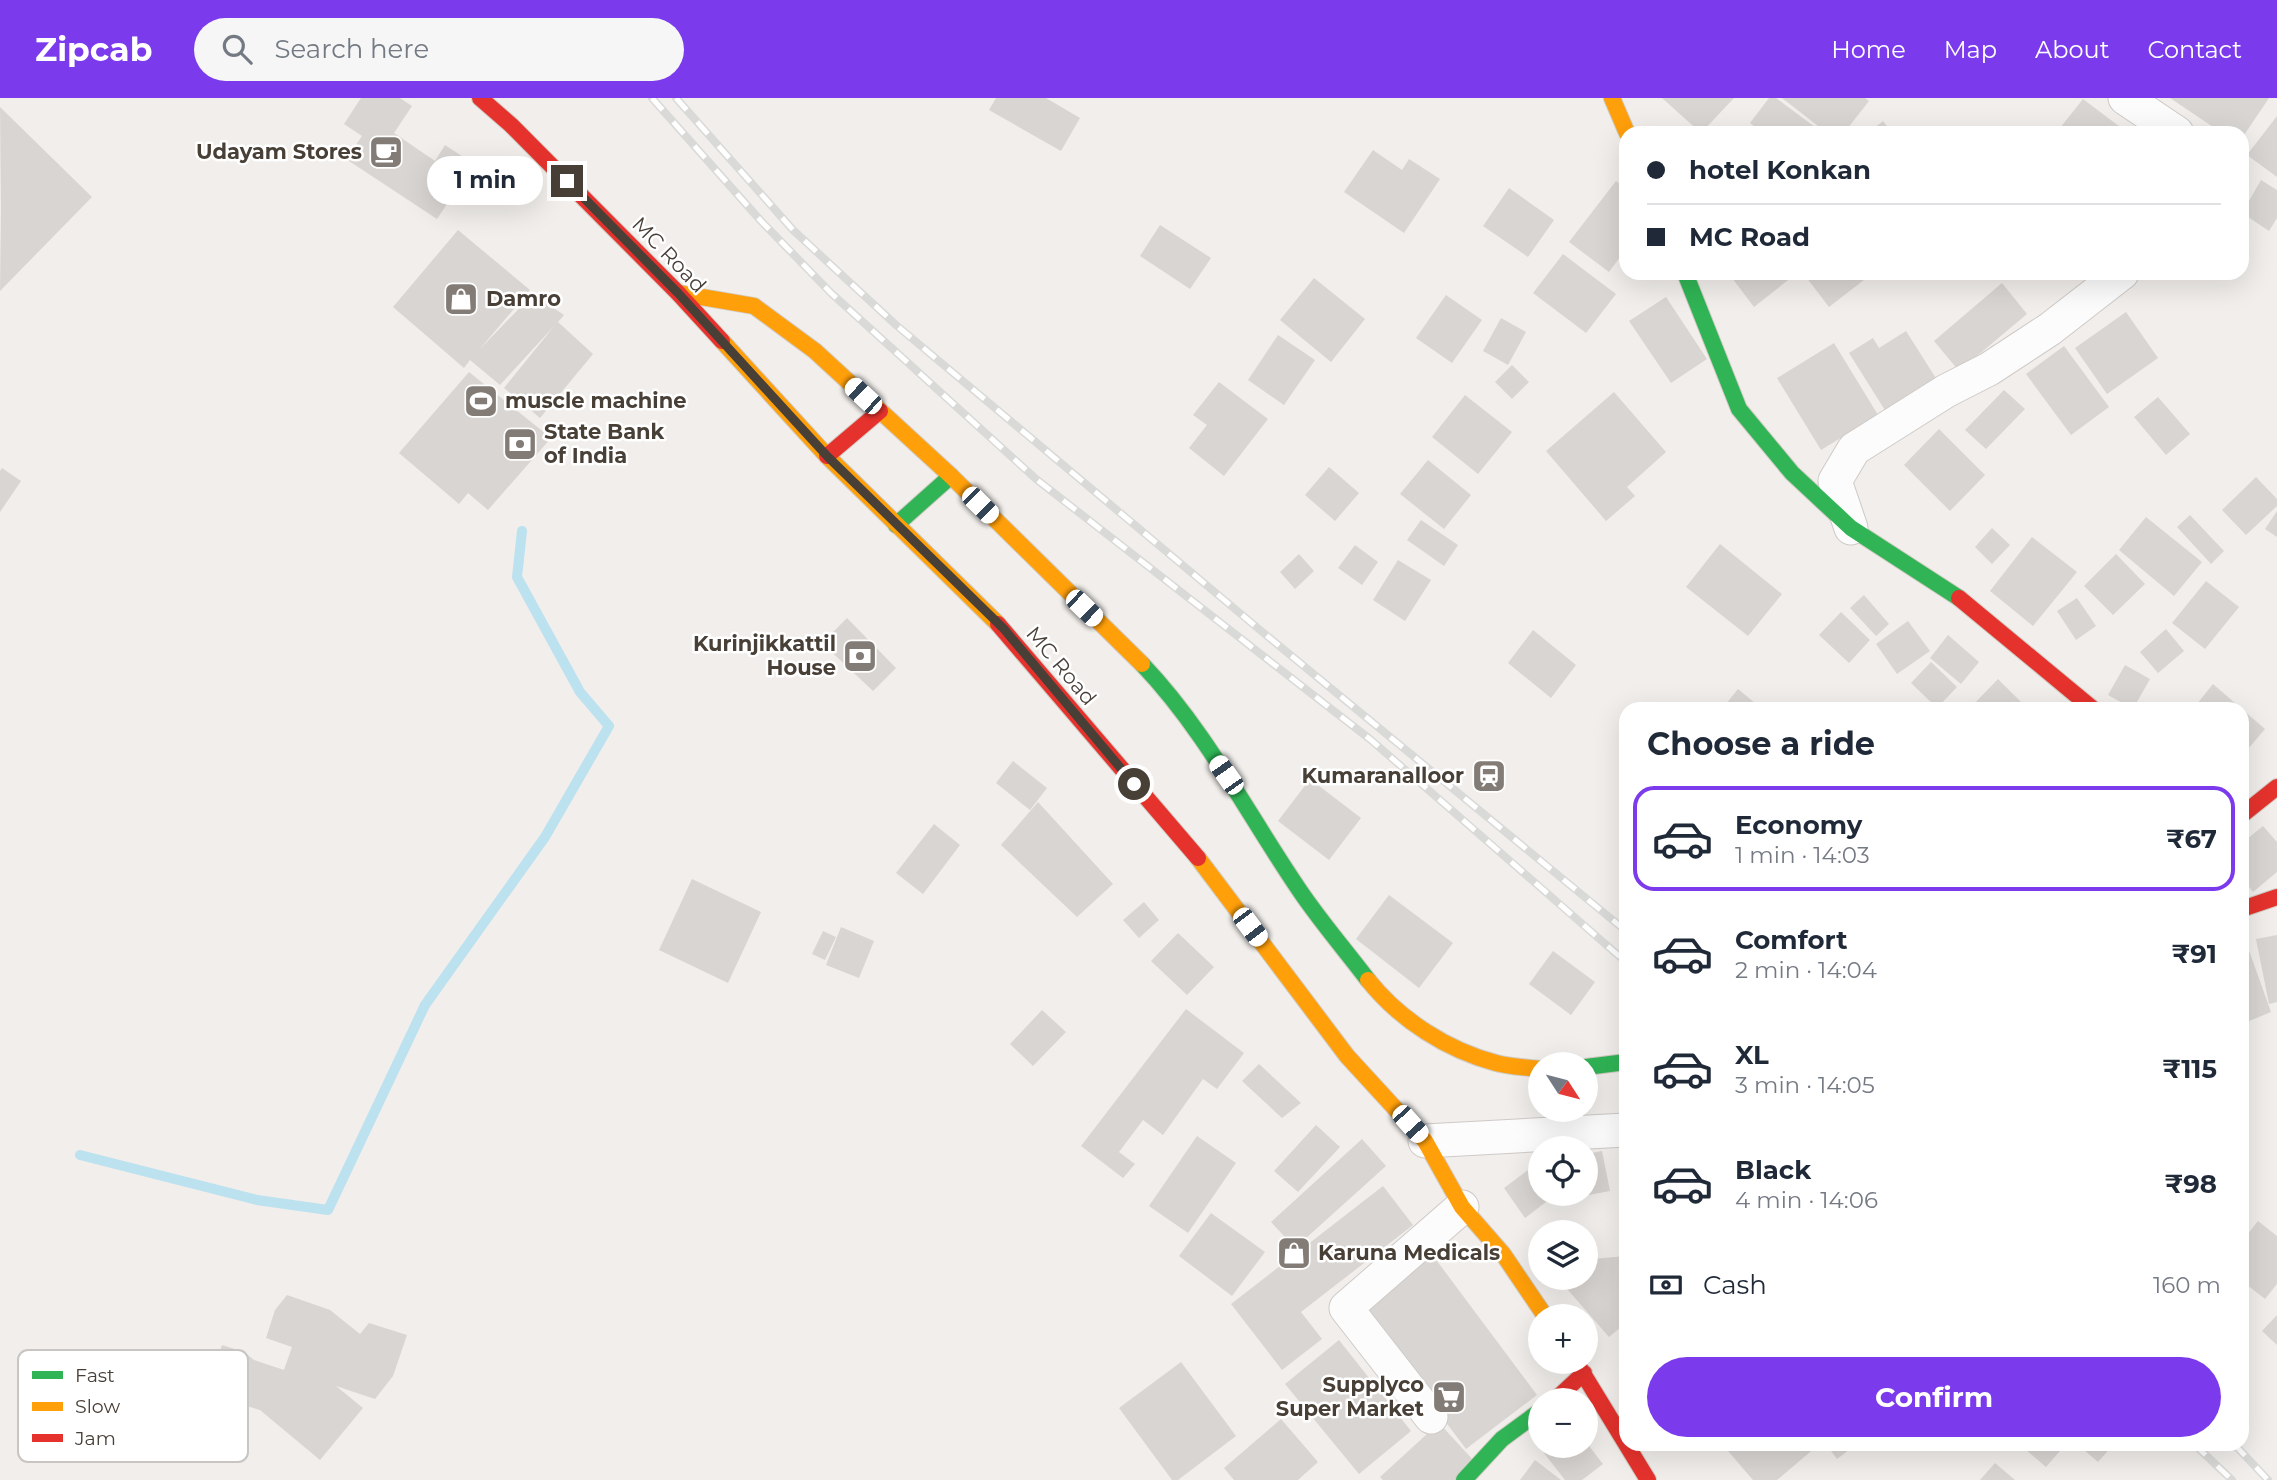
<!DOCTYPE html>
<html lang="en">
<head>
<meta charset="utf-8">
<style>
  :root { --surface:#fff; --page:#f6f6f7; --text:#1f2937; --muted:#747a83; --line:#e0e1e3; --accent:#7c3aed }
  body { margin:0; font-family:Montserrat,sans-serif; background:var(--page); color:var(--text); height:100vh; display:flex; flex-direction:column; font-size:26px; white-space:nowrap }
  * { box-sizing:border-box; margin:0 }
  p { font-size:23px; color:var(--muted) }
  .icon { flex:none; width:38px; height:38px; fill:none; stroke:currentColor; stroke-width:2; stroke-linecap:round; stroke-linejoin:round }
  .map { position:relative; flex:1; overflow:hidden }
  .side { position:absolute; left:1619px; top:604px; width:630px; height:749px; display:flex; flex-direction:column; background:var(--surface); border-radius:21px; box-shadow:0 7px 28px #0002 }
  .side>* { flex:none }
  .hud { position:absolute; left:1619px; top:28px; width:630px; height:154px; border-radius:21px; box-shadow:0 7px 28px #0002; display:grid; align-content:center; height:154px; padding:0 28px; background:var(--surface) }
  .needle { width:46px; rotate:126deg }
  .buttons { position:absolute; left:1528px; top:954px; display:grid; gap:14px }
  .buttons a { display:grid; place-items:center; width:70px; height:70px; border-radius:50%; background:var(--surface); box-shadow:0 7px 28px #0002; font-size:35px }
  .end { position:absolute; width:32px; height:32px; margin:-16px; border:9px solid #483f37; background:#fff; box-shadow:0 0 0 4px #fff }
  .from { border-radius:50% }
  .bubble { position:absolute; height:49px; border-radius:24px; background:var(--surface); box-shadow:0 7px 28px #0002; font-size:23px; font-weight:700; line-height:49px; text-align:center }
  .car { position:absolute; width:21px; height:42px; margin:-21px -10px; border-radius:9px; box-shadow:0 0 5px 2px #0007; background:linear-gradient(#fff 24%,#345 0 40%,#fff 0 76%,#345 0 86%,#fff 0) }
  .hud b { display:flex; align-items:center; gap:24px; height:66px; font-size:26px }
  .hud b+b { border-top:2px solid var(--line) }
  .hud i { width:18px; height:18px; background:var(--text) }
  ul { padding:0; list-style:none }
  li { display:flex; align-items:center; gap:21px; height:105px; margin:0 14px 10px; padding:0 14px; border:4px solid transparent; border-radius:21px }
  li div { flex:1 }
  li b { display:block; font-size:26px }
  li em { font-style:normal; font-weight:700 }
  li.on { border-color:var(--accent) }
  li>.icon { width:63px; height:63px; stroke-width:1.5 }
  h2 { padding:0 28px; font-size:32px; line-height:84px }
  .pay { display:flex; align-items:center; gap:18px; height:77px; padding:0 28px; font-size:26px }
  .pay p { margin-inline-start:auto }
  .action { display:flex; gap:14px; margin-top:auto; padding:14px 28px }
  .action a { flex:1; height:80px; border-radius:42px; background:var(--accent); color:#fff; font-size:28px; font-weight:700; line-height:80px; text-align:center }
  header { display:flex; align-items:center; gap:42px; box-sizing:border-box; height:98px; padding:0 35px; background:var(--accent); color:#fff }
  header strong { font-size:33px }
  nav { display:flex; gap:38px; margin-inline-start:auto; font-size:24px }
  .search { width:490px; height:63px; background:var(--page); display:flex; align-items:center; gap:18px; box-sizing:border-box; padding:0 24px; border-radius:38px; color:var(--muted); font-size:26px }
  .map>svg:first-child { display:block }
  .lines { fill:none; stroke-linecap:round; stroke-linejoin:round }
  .stream { stroke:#bce1ef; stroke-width:10 }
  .building { fill:#d9d5d2 }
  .street-casing { stroke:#cecac7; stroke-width:35 }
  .fast-casing { stroke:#d0cac2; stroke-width:18 }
  .slow-casing { stroke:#d0cac2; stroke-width:18 }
  .jam-casing { stroke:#d0cac2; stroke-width:18 }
  .street { stroke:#fdfcfc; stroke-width:33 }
  .fast { stroke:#30b455; stroke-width:16 }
  .slow { stroke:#ff9f0a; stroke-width:16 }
  .jam { stroke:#e5322d; stroke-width:16 }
  .rail-casing { stroke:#d9d9d8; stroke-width:8 }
  .rail { stroke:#fff; stroke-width:5; stroke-dasharray:16; stroke-linecap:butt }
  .route { stroke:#483f37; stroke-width:9 }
  .labels { text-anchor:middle; stroke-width:5; stroke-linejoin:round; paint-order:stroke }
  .poi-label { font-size:21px; font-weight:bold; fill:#483f37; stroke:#fff; text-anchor:end }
  .street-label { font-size:21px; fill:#483f37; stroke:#fff }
  .key { fill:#fff; stroke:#c8c5c3; stroke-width:2 }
  .key-label { font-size:19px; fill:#483f37 }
</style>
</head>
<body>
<header>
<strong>Zipcab</strong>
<div class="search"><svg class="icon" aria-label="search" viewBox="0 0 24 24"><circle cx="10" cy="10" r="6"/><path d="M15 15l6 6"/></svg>Search here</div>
<nav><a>Home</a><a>Map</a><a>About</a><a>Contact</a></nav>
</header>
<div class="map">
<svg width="2277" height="1382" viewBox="0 0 2277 1382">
  <rect width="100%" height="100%" fill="#f1eeeb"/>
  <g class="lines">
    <!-- stream -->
    <path class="stream" d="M 80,1057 L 257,1102 L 328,1112 L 425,907 L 545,739 L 609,628 L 580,594 L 517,479 L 522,433"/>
  </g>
  <!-- building -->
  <path class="building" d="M 361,0 L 400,0 L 412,8 L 394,35 L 435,63 L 445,47 L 474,66 L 437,121 L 346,61 L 362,38 L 344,26 Z
    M 996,0 L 1046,0 L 1080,20 L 1061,53 L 989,12 Z
    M 1662,0 L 1734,0 L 1701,35 Z
    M 1769,0 L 1776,0 L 1823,35 L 1763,35 L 1750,25 Z
    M 1782,0 L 1865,0 L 1869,3 L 1844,35 L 1827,35 Z
    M 2170,0 L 2269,0 L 2242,40 L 2242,35 L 2222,35 Z
    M 2083,1 L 2128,35 L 2056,35 Z
    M 0,9 L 92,99 L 0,193 L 1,111 Z
    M 2277,18 L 2277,79 L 2247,57 Z
    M 1883,23 L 1892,35 L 1868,35 Z
    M 1373,52 L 1402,72 L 1409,61 L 1440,81 L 1404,135 L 1344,94 Z
    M 2261,82 L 2277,92 L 2277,120 L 2269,133 L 2242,115 Z
    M 1616,83 L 1626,90 L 1626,151 L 1609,174 L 1569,144 Z
    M 1509,90 L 1554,122 L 1528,159 L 1483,128 Z
    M 1160,127 L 1211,160 L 1190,191 L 1140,158 Z
    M 458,132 L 530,192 L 479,252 L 533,196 L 564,217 L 558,224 L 593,256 L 540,320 L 504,290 L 555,227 L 500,287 L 470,262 L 464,270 L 393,209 Z
    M 1563,156 L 1616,196 L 1586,235 L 1533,195 Z
    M 1731,175 L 1797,175 L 1754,209 L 1729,176 Z
    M 1803,175 L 1873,175 L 1829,209 Z
    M 1314,180 L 1365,221 L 1331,264 L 1280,222 Z
    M 2002,185 L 2027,216 L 1959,273 L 1934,243 Z
    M 1446,197 L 1482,222 L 1452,265 L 1416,240 Z
    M 1666,199 L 1707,261 L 1671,285 L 1629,223 Z
    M 2126,214 L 2158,260 L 2107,296 L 2075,250 Z
    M 1501,220 L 1526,234 L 1508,267 L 1483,253 Z
    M 1906,233 L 1939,285 L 1888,317 L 1849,255 L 1873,240 L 1879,250 Z
    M 1278,237 L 1315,262 L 1284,307 L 1248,282 Z
    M 1834,245 L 1878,317 L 1821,352 L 1777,280 Z
    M 2064,248 L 2109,309 L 2071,337 L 2026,276 Z
    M 1512,267 L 1529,284 L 1512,301 L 1495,284 Z
    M 469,274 L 551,340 L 488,412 L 468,395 L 459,406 L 399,355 Z
    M 1219,284 L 1268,321 L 1224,378 L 1189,350 L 1207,327 L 1193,317 Z
    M 2004,292 L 2025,311 L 1986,351 L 1965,332 Z
    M 1614,294 L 1666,354 L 1627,389 L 1635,398 L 1606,423 L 1546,353 Z
    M 1465,297 L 1512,334 L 1478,376 L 1432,339 Z
    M 2158,299 L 2190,336 L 2166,357 L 2134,319 Z
    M 1939,331 L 1985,377 L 1950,413 L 1904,367 Z
    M 1428,362 L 1471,397 L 1444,431 L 1400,396 Z
    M 1329,369 L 1359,395 L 1335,423 L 1305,397 Z
    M 2,370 L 21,383 L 0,414 L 0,373 Z
    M 2256,379 L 2277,401 L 2277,408 L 2246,437 L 2222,412 Z
    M 2277,413 L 2277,439 L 2265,431 Z
    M 2190,417 L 2224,453 L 2211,466 L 2177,429 Z
    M 2146,419 L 2202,464 L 2174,498 L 2119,452 Z
    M 1421,422 L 1458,447 L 1444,468 L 1407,442 Z
    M 1992,430 L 2010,447 L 1992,466 L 1975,449 Z
    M 2032,439 L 2077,474 L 2033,528 L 1990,493 Z
    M 1720,446 L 1782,496 L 1748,538 L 1686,489 Z
    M 1355,447 L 1378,464 L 1362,487 L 1338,470 Z
    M 1299,456 L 1314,473 L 1295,491 L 1280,474 Z
    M 2116,456 L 2145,486 L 2113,517 L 2084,488 Z
    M 1398,462 L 1431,482 L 1405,523 L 1373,502 Z
    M 2206,483 L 2239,509 L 2205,551 L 2172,525 Z
    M 1864,497 L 1889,526 L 1876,538 L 1850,510 Z
    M 2077,500 L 2096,528 L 2076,542 L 2057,513 Z
    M 1841,514 L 1870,542 L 1849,565 L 1819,537 Z
    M 847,520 L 896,570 L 873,593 L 822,545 Z
    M 1908,523 L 1930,553 L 1897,576 L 1876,546 Z
    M 2166,531 L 2184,553 L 2158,575 L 2140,554 Z
    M 1533,532 L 1576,567 L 1551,600 L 1508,565 Z
    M 1948,537 L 1979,564 L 1961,586 L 1930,560 Z
    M 1931,564 L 1957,589 L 1937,610 L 1911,585 Z
    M 2125,567 L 2150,581 L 2133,611 L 2108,597 Z
    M 1998,581 L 2025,608 L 2022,611 L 1969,611 Z
    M 2213,586 L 2265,631 L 2242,658 L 2242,611 L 2193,611 Z
    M 1738,591 L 1762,611 L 1722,611 Z
    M 1013,663 L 1047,690 L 1030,712 L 996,685 Z
    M 1310,681 L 1361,720 L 1329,762 L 1278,723 Z
    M 1038,704 L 1113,786 L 1077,819 L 1001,747 Z
    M 934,726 L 960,747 L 923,796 L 896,775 Z
    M 2263,728 L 2277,744 L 2277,774 L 2253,794 L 2242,780 L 2242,745 Z
    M 692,781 L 761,814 L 728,885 L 659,852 Z
    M 1389,797 L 1453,845 L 1419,890 L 1356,841 Z
    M 1144,804 L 1159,822 L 1139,840 L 1123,822 Z
    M 841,829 L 874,843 L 859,880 L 826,867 Z
    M 823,833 L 836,839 L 825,862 L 812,856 Z
    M 2242,833 L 2271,914 L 2242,926 Z
    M 1178,835 L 1214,869 L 1187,897 L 1151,863 Z
    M 2277,837 L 2277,904 L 2269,906 L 2256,841 Z
    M 1553,853 L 1595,884 L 1571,917 L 1529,886 Z
    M 1186,911 L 1244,955 L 1217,991 L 1203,981 L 1163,1037 L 1143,1022 L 1119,1054 L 1135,1066 L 1123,1080 L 1081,1048 Z
    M 1042,912 L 1066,934 L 1033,968 L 1010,946 Z
    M 1259,966 L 1301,1005 L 1282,1020 L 1242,983 Z
    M 1316,1027 L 1340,1049 L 1298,1094 L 1274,1073 Z
    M 1197,1038 L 1236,1065 L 1188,1135 L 1149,1108 Z
    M 1362,1041 L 1386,1068 L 1295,1150 L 1271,1124 Z
    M 1602,1053 L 1610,1093 L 1562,1102 L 1561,1096 L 1586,1096 L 1586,1056 Z
    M 1528,1072 L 1540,1088 L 1540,1096 L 1545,1096 L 1550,1101 L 1525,1120 L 1504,1090 Z
    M 1383,1088 L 1413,1127 L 1301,1214 L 1322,1241 L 1282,1272 L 1231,1206 Z
    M 1211,1115 L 1265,1154 L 1232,1198 L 1179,1158 Z
    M 2258,1123 L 2277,1138 L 2277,1186 L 2265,1201 L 2242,1183 L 2242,1143 Z
    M 1431,1155 L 1537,1297 L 1466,1351 L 1360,1210 Z
    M 1626,1158 L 1626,1225 L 1609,1239 L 1561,1184 L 1567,1180 L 1586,1180 L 1586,1166 L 1592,1161 Z
    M 287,1197 L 330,1212 L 360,1236 L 369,1225 L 407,1237 L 393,1278 L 375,1301 L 336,1288 L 363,1310 L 320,1362 L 260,1312 L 243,1307 L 211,1280 L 222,1247 L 244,1254 L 254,1262 L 284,1272 L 292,1249 L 266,1240 L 275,1212 Z
    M 2277,1217 L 2277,1247 L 2262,1233 Z
    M 1339,1242 L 1411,1333 L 1359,1376 L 1285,1286 Z
    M 1181,1264 L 1236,1338 L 1178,1382 L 1172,1382 L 1119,1310 Z
    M 1281,1321 L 1318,1364 L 1298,1382 L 1234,1382 L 1224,1370 Z
    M 1439,1325 L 1475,1364 L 1455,1382 L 1383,1382 L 1380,1379 Z
    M 1586,1344 L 1603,1366 L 1582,1382 L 1565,1382 L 1540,1350 L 1543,1348 L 1586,1348 Z
    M 1722,1346 L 1813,1346 L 1816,1349 L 1777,1382 L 1753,1382 Z
    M 1826,1346 L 1857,1346 L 1837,1361 Z
    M 2019,1346 L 2066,1346 L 2046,1369 Z
    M 2077,1346 L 2114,1346 L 2098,1364 Z
    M 1535,1362 L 1561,1382 L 1520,1382 Z
    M 1995,1365 L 2015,1382 L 1980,1382 Z"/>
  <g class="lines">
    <!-- street casing -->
    <g class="street-casing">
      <path id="street" d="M 2125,0 L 2177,35
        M 1851,430 L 1835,383 L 1854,351 L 1946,293 L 1989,271 L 2050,231 L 2122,175
        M 1425,1043 L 1626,1032
        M 1431,1319 L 1346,1210 L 1462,1109"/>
    </g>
    <!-- fast casing -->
    <g class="fast-casing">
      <path id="fast" d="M 1685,175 L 1739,311 L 1792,375 L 1851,430 L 1959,500
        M 896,427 L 951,378
        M 1142,566 C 1206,633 1248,717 1300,793 C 1321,824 1346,853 1368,882
        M 1586,969 L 1626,964
        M 1464,1382 L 1502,1341 L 1540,1313"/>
    </g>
    <!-- slow casing -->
    <g class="slow-casing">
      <path id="slow" d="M 1612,0 L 1627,35
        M 678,195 L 754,208 L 815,253 L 951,378 L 1142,566
        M 722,243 L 827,358 L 998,526
        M 1198,760 L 1347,958 L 1425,1043 L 1462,1109 L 1503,1156 L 1545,1218
        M 1368,882 C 1400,922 1447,952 1496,965 C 1510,969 1526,969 1540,971"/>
    </g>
    <!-- jam casing -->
    <g class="jam-casing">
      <path id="jam" d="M 480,0 L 511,27 L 678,195 L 722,243
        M 827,358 L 880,313
        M 1959,500 L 2093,611
        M 998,526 L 1198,760
        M 2242,717 L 2277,689
        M 2242,811 L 2277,799
        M 1576,1264 L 1648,1382
        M 1555,1302 L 1584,1275"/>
    </g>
    <!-- street -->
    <use href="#street" class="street"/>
    <!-- fast -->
    <use href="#fast" class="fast"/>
    <!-- slow -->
    <use href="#slow" class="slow"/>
    <!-- jam -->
    <use href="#jam" class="jam"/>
    <!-- rail casing -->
    <g class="rail-casing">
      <path id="rail" d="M 652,0 L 761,123 L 831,195 L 1036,381 L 1371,642 L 1626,864
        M 676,0 L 793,132 L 896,227 L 1260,532 L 1626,833
        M 2194,1346 L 2232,1382
        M 2234,1346 L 2268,1382"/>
    </g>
    <!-- rail -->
    <use href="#rail" class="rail"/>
  </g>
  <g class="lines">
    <!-- route -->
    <path class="route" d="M 567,83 L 678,195 L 827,358 L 1004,531 L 1134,686"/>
  </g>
  <!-- icons -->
  <defs>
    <g id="cafe-square" transform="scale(1.75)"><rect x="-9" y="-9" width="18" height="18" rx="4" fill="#837c76" stroke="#fff"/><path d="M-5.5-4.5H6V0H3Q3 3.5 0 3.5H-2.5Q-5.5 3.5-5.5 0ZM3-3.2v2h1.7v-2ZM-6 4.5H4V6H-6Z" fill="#fff"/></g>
    <g id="shop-square" transform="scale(1.75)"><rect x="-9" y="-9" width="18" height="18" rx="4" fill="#837c76" stroke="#fff"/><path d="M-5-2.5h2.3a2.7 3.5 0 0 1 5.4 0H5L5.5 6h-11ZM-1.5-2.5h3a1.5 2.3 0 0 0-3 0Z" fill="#fff"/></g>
    <g id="stadium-square" transform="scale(1.75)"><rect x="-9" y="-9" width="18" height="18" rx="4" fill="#837c76" stroke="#fff"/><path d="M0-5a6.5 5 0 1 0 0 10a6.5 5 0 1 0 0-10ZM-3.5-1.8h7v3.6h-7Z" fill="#fff"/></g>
    <g id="bank-square" transform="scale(1.75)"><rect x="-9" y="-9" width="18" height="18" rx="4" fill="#837c76" stroke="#fff"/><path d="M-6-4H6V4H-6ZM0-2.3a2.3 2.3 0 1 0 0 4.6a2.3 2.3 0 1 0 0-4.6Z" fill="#fff"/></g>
    <g id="station-square" transform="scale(1.75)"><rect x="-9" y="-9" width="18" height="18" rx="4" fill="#837c76" stroke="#fff"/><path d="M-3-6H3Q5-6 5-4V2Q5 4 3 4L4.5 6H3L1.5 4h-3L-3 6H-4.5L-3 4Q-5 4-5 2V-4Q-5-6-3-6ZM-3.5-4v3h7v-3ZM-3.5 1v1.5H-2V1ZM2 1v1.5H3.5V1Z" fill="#fff"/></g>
    <g id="supermarket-square" transform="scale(1.75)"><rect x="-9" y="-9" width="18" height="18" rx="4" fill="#837c76" stroke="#fff"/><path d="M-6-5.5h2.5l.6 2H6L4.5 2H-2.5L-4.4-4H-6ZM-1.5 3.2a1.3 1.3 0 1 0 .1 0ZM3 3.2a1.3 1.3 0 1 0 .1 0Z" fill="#fff"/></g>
  </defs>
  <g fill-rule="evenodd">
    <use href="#cafe-square" x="386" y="54"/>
    <use href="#shop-square" x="461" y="201"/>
    <use href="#stadium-square" x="481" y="303"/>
    <use href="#bank-square" x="520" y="346"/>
    <use href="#bank-square" x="860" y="558"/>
    <use href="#station-square" x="1489" y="678"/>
    <use href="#shop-square" x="1294" y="1155"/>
    <use href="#supermarket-square" x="1449" y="1299"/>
  </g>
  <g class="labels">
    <!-- poi labels -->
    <g class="poi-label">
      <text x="362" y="61">Udayam Stores</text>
      <text x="486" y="208" text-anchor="start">Damro</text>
      <text x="505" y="310" text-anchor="start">muscle machine</text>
      <text x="544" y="341" text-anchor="start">State Bank<tspan x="544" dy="24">of India</tspan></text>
      <text x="836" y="553">Kurinjikkattil<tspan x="836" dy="24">House</tspan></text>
      <text x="1464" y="685">Kumaranalloor</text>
      <text x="1318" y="1162" text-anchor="start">Karuna Medicals</text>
      <text x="1424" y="1294">Supplyco<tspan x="1424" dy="24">Super Market</tspan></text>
    </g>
    <!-- street labels -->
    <g class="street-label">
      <text transform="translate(669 157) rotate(46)" y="7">MC Road</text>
      <text transform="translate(1061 568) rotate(50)" y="7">MC Road</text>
    </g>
  </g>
  <!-- legend -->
  <rect x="18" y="1252" width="230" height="112" rx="10" class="key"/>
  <rect x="32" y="1273" width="31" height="8" fill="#30b455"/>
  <rect x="32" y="1304" width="31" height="9" fill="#ff9f0a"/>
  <rect x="32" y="1336" width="31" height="8" fill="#e5322d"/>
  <g class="key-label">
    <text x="75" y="1284">Fast</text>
    <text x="75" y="1315">Slow</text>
    <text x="75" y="1347">Jam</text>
  </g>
</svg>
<div class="buttons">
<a><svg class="needle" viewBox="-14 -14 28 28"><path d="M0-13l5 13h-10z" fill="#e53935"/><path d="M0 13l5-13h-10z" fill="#747a83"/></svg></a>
<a><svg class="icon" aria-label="locate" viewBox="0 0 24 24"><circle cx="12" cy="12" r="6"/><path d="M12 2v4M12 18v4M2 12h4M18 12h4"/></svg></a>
<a><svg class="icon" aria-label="layers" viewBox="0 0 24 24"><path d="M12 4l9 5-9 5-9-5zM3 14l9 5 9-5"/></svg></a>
<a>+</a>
<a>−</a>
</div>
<i class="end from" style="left:1134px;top:686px"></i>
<i class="end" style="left:567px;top:83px"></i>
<div class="bubble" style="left:427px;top:58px;width:116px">1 min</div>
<i class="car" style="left:863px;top:298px;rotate:313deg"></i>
<i class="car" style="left:980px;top:407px;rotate:135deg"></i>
<i class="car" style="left:1084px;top:510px;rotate:134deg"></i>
<i class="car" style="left:1226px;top:677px;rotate:325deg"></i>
<i class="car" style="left:1250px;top:829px;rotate:143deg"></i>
<i class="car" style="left:1410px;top:1026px;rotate:138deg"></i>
<div class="hud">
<b><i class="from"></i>hotel Konkan</b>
<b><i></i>MC Road</b>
</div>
<section class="side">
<h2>Choose a ride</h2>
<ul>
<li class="on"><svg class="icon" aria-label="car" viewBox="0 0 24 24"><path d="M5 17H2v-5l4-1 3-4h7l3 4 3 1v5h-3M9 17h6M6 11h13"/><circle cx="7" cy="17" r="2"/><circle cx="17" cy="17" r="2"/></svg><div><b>Economy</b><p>1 min · 14:03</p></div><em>₹67</em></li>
<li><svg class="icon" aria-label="car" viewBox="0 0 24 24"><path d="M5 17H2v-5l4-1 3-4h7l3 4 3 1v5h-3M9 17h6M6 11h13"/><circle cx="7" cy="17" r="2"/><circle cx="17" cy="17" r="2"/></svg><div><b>Comfort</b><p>2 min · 14:04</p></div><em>₹91</em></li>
<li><svg class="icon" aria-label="car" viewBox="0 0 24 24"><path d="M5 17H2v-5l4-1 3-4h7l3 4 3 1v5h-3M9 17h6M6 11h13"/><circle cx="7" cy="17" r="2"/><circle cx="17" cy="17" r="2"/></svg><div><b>XL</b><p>3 min · 14:05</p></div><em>₹115</em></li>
<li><svg class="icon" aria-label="car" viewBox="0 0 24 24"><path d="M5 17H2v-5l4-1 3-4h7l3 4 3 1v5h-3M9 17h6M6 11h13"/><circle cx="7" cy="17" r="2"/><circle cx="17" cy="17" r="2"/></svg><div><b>Black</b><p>4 min · 14:06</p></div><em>₹98</em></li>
</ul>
<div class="pay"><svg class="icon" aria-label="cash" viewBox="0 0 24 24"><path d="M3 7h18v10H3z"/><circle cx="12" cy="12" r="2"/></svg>Cash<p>160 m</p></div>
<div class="action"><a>Confirm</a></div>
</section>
</div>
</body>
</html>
